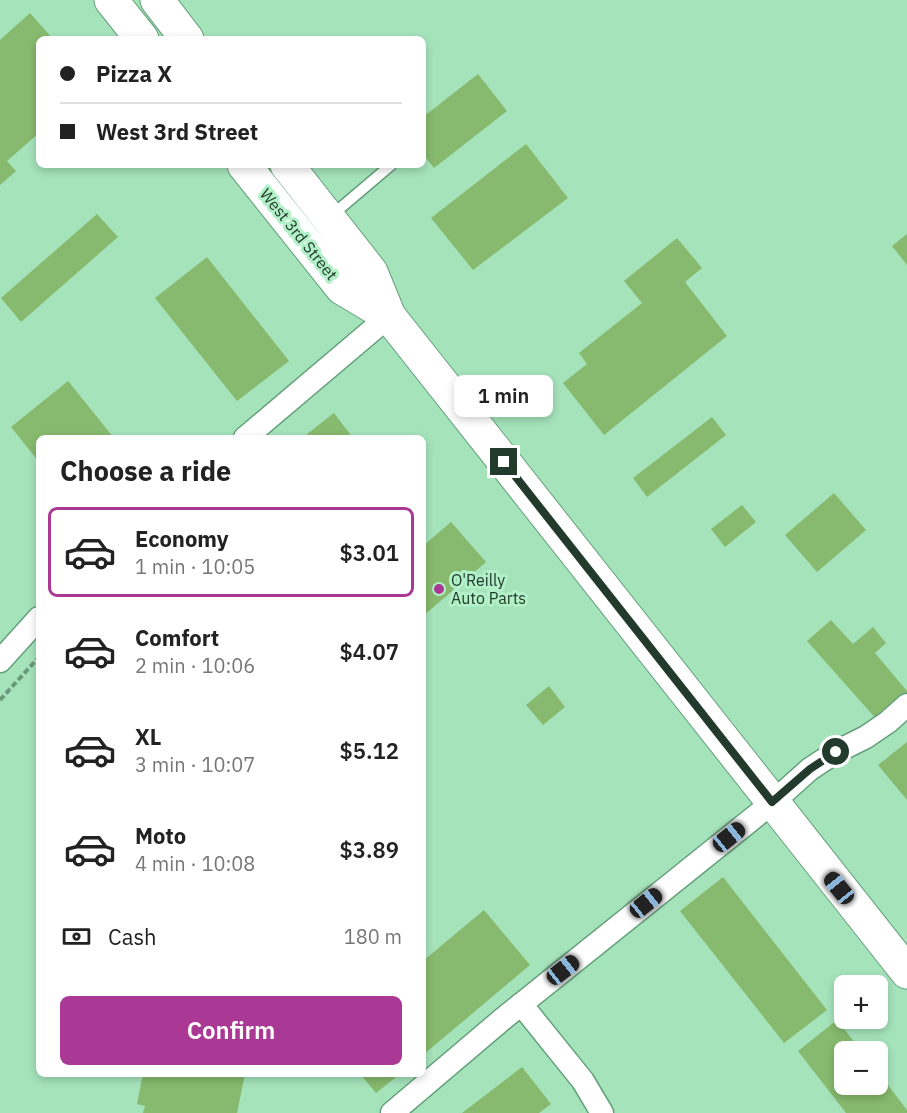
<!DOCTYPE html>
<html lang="en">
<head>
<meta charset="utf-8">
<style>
  :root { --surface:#fff; --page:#f6f6f6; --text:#222; --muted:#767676; --line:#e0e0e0; --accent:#aa3995 }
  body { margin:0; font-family:"IBM Plex Sans",sans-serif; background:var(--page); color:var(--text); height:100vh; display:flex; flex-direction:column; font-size:22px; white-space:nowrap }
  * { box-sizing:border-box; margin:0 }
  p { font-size:20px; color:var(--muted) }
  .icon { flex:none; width:33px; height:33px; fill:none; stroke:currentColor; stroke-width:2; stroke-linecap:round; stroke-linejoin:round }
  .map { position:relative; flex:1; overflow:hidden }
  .drawer { position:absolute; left:36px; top:435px; width:390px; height:642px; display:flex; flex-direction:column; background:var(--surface); border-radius:9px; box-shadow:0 3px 9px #0003 }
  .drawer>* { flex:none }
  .top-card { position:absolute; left:36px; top:36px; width:390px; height:132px; border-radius:9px; box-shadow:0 3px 9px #0003; display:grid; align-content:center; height:132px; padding:0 24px; background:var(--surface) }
  .controls { position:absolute; left:834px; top:975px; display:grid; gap:12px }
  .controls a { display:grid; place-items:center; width:54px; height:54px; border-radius:9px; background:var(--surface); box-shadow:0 3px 9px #0003; font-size:30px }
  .end { position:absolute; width:27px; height:27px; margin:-14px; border:8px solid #223b2c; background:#fff; box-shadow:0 0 0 3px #fff }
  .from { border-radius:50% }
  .bubble { position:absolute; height:42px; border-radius:9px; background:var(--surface); box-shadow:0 3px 9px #0003; font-size:20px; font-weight:600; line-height:42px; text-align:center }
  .car { position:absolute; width:18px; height:36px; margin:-18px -9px; border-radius:8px; box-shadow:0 0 4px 2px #0007; background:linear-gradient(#222 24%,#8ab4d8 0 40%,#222 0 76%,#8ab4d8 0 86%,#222 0) }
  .top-card b { display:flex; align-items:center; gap:21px; height:57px; font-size:22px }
  .top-card b+b { border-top:2px solid var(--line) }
  .top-card i { width:15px; height:15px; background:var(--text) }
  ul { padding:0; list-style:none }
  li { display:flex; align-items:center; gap:18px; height:90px; margin:0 12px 9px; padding:0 12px; border:3px solid transparent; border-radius:9px }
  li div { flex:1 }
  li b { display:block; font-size:22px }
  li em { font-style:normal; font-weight:600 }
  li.current { border-color:var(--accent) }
  li>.icon { width:54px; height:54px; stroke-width:1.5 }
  h2 { padding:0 24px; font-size:27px; line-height:72px }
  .pay { display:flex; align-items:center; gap:15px; height:66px; padding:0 24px; font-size:22px }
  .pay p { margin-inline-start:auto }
  .button { display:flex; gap:12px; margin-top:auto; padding:12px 24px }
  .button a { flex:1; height:69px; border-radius:9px; background:var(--accent); color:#fff; font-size:24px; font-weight:600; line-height:69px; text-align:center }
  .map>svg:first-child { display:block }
  .building { fill:#87ba6e }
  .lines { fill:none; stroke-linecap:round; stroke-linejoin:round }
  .lane-casing { stroke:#65a07c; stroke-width:13 }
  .street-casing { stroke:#65a07c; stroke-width:25 }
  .primary-casing { stroke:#65a07c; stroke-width:35 }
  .path { stroke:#6b997c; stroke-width:4; stroke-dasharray:6 3; stroke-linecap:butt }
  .lane { stroke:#fff; stroke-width:10 }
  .street { stroke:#fff; stroke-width:22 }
  .primary { stroke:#fff; stroke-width:33 }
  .route { stroke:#223b2c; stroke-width:8 }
  .poi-dot { fill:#aa3995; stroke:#b2f0c8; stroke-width:2 }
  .labels { text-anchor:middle; stroke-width:6; stroke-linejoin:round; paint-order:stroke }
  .street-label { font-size:16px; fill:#223b2c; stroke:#b2f0c8 }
  .poi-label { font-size:16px; fill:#223b2c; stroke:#b2f0c8; text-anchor:start }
</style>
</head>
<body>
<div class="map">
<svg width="907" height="1113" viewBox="0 0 907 1113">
  <rect width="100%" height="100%" fill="#a5e3bb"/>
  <!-- building -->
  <path class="building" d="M 30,13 L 53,39 L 39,39 L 39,133 L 7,161 L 16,171 L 0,185 L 0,40 Z
    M 478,74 L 507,111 L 434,168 L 423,154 L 423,117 Z
    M 526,144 L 568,198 L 473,270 L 431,218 Z
    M 97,214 L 118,237 L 21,322 L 1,298 Z
    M 907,234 L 907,265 L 892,246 Z
    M 677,238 L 702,268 L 685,282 L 727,336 L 604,435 L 563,383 L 587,364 L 579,353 L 642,303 L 624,281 Z
    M 207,257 L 289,361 L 237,401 L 155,298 Z
    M 68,381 L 114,438 L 39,438 L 39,462 L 11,427 Z
    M 334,413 L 353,438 L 302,438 Z
    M 712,417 L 726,435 L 647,497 L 633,478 Z
    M 834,493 L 866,530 L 817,572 L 785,535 Z
    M 742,505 L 756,522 L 725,547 L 711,529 Z
    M 451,522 L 486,562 L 423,616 L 423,546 Z
    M 831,620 L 853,644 L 873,627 L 886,643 L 875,653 L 907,691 L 907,696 L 878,721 L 807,641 Z
    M 549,686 L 565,707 L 543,725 L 526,705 Z
    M 907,742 L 907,800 L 878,765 Z
    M 723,877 L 827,1010 L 784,1043 L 680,911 Z
    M 484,910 L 530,965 L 423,1055 L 423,961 Z
    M 837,1020 L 862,1052 L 844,1052 L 844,1084 L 878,1084 L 878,1072 L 907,1110 L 907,1113 L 846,1113 L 798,1051 Z
    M 522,1067 L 551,1104 L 539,1113 L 462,1113 Z
    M 143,1074 L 245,1074 L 237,1113 L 143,1113 L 145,1106 L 137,1104 Z
    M 360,1074 L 400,1074 L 376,1093 Z"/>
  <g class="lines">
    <!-- lane casing -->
    <g class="lane-casing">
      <path id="lane" d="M 331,216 L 391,165"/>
    </g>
    <!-- street casing -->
    <g class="street-casing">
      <path id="street" d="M 245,438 L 389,316
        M 0,661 L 39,618
        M 521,1004 L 583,1081 L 602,1113
        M 392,1113 L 504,1018 L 772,803 L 810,769 L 836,752 L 866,737 L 888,722 L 907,705"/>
    </g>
    <!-- primary casing -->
    <g class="primary-casing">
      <path id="primary" d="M 111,0 L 142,39
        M 157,0 L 187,39
        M 244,165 L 342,288 L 389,316
        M 287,165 L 371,272 L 389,316 L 907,972"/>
    </g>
    <!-- path -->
    <path class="path" d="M 0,700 L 39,657"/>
    <!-- lane -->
    <use href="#lane" class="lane"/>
    <!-- street -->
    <use href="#street" class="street"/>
    <!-- primary -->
    <use href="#primary" class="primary"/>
  </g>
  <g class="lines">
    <!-- route -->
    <path class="route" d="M 504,462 L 772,802 L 810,769 L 836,752"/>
  </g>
  <!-- markers -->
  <circle class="poi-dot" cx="439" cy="589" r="6"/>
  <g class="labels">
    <!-- street labels -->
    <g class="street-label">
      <text transform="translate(299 234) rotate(51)" y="6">West 3rd Street</text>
    </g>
    <!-- poi labels -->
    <g class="poi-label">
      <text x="451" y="586">O'Reilly<tspan x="451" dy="18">Auto Parts</tspan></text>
    </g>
  </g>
</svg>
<div class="controls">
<a>+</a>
<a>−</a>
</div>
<i class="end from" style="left:836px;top:752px"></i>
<i class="end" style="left:504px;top:462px"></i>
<div class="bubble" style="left:454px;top:375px;width:99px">1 min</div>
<i class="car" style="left:729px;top:837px;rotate:51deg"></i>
<i class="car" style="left:839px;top:888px;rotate:321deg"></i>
<i class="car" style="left:646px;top:903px;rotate:51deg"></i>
<i class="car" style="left:563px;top:970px;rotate:52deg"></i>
<div class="top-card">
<b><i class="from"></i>Pizza X</b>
<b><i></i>West 3rd Street</b>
</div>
<section class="drawer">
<h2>Choose a ride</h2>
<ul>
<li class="current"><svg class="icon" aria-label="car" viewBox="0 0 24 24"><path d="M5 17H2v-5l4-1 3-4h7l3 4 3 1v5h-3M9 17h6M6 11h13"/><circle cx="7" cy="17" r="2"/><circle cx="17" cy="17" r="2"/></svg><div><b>Economy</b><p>1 min · 10:05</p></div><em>$3.01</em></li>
<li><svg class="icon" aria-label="car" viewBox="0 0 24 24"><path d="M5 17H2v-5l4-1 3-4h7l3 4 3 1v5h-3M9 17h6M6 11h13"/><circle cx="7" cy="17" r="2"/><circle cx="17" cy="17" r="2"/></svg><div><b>Comfort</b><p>2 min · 10:06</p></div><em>$4.07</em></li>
<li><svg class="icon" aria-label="car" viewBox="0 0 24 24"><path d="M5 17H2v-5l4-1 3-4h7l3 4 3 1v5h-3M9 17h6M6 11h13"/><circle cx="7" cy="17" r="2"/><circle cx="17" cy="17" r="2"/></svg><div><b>XL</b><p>3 min · 10:07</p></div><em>$5.12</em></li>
<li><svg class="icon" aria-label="car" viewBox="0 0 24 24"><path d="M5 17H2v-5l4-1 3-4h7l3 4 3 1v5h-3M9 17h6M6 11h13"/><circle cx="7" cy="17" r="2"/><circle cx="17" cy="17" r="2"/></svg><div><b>Moto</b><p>4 min · 10:08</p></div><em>$3.89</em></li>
</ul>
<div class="pay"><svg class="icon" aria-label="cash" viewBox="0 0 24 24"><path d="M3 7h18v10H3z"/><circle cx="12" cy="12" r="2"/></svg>Cash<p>180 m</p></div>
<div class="button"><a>Confirm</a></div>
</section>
</div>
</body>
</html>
